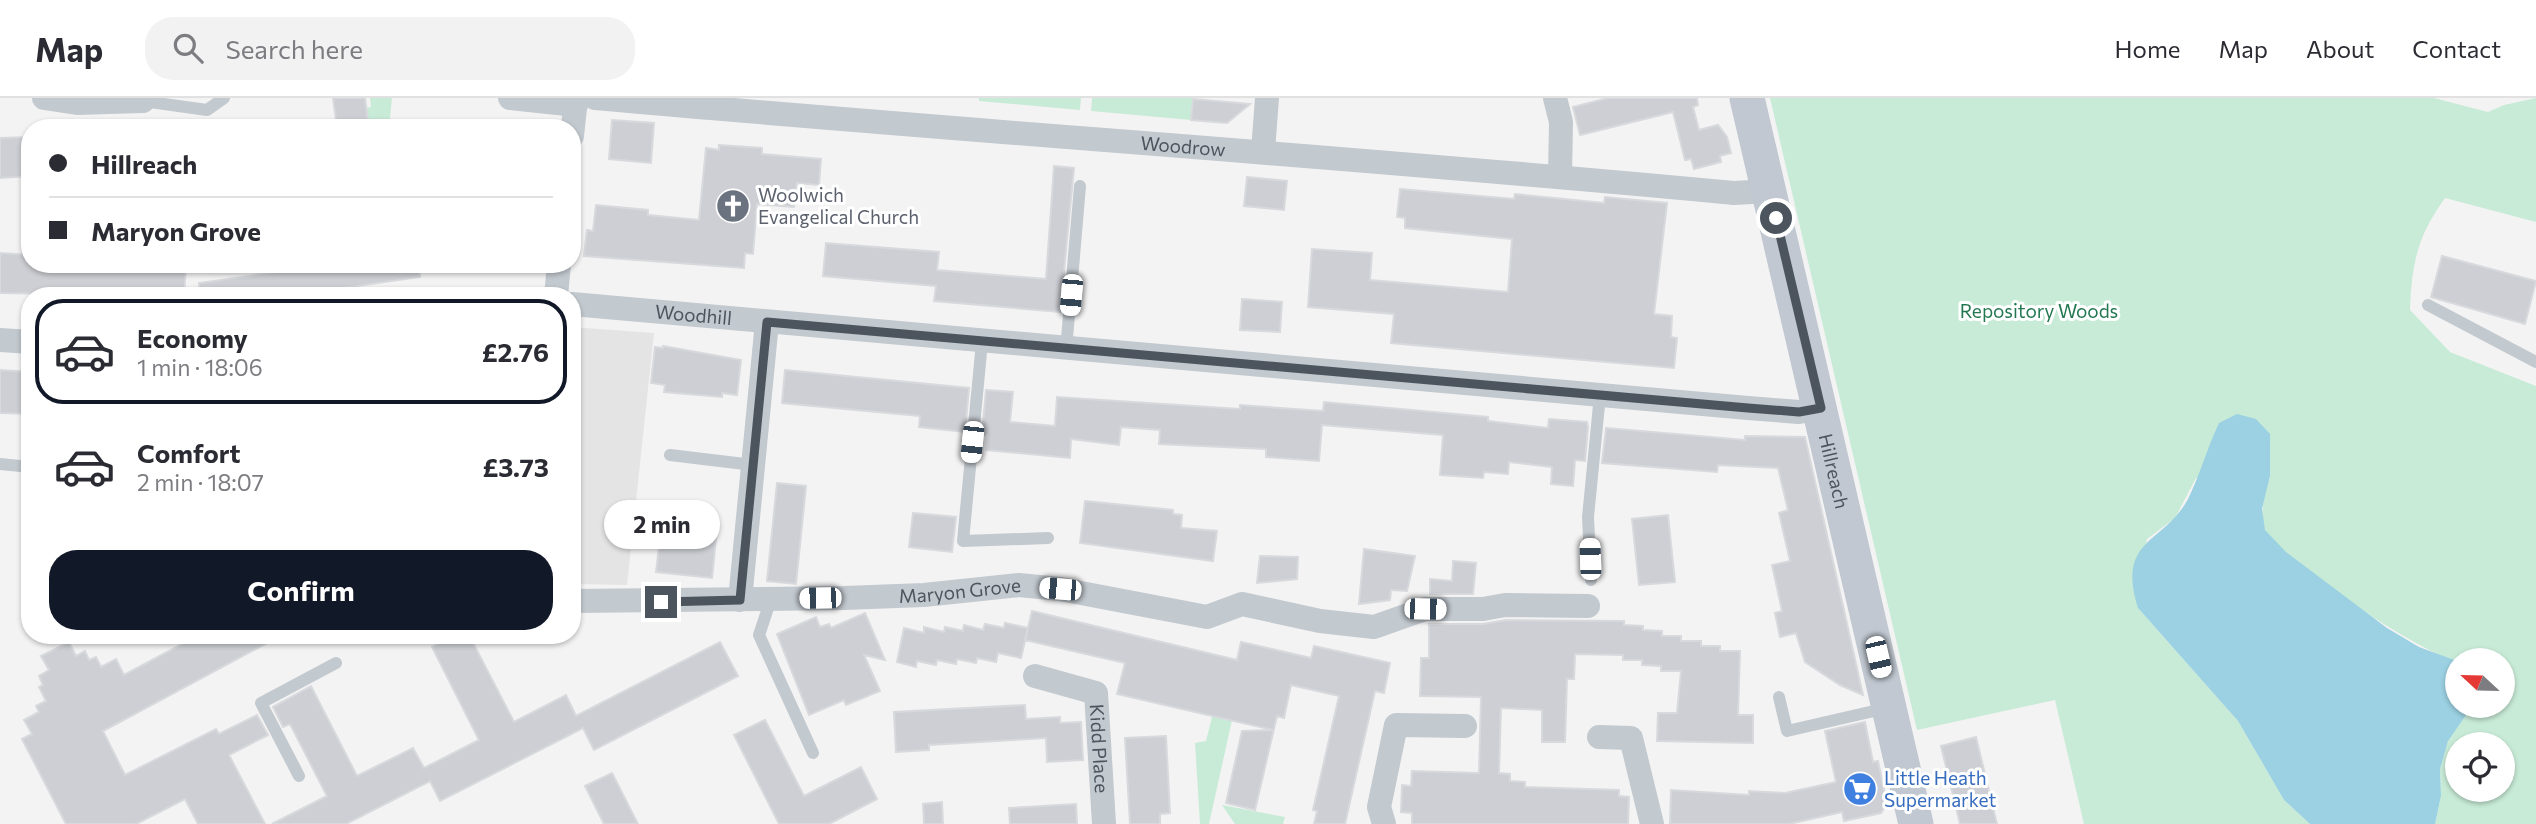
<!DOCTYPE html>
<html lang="en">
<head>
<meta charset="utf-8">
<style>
  :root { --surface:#fff; --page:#f2f2f3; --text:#2b2b33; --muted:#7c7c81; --line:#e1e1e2; --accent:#111827 }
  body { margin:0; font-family:Commissioner,sans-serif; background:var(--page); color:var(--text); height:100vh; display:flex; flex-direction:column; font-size:26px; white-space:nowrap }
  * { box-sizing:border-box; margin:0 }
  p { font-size:23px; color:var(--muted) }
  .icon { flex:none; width:38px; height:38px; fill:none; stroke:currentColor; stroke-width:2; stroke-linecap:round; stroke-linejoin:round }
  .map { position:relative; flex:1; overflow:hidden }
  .side { position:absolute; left:21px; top:189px; width:560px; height:357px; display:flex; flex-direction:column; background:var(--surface); border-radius:28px; box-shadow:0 2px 5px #0004 }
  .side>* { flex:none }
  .guide { position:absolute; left:21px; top:21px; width:560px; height:154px; border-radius:28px; box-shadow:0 2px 5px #0004; display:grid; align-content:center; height:154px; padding:0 28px; background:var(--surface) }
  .needle { width:46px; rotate:292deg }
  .buttons { position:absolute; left:2445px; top:550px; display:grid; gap:14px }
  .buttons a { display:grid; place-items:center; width:70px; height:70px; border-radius:50%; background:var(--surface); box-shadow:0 2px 5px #0004; font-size:35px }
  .end { position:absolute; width:32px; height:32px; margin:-16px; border:9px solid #4c555e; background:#fff; box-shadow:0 0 0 4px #fff }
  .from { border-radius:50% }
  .bubble { position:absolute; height:49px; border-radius:24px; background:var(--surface); box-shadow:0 2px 5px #0004; font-size:23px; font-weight:700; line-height:49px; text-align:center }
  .car { position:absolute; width:21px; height:42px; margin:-21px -10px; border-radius:9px; box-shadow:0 0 5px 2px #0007; background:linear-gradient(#fff 24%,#345 0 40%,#fff 0 76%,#345 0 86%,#fff 0) }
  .guide b { display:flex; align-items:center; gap:24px; height:66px; font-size:26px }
  .guide b+b { border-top:2px solid var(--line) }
  .guide i { width:18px; height:18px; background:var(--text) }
  ul { padding:12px 0 0; list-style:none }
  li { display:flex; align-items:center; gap:21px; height:105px; margin:0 14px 10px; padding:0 14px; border:4px solid transparent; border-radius:28px }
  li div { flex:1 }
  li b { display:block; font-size:26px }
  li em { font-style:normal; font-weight:700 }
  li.active { border-color:var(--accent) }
  li>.icon { width:63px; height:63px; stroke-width:1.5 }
  .action { display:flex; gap:14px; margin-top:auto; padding:14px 28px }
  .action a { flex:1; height:80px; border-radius:28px; background:var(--accent); color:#fff; font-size:28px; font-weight:700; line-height:80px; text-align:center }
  header { display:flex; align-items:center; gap:42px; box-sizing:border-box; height:98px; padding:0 35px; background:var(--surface); border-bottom:2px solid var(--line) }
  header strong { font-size:33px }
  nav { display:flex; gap:38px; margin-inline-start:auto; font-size:24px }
  .search { width:490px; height:63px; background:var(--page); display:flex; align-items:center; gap:18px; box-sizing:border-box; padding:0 24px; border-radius:28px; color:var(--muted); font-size:26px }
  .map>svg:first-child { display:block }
  .education { fill:#e5e4e4 }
  .green { fill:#c8ebd7; fill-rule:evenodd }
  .water { fill:#9bd1e2 }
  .building { fill:#cdcfd4; stroke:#d7d9dd; stroke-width:2 }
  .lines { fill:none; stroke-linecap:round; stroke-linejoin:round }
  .lane { stroke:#c2c9cf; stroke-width:12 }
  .street { stroke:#c2c9cf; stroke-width:24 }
  .secondary { stroke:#c1c8d1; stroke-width:35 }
  .route { stroke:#4c555e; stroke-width:9 }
  .labels { text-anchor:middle; stroke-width:6; stroke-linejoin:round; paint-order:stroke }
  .street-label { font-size:19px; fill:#4c555e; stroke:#fff }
  .worship-label { font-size:19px; fill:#5b616d; stroke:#fff; text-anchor:start }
  .park-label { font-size:19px; fill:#247851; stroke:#fff }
  .shop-label { font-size:19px; fill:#366cbe; stroke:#fff; text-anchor:start }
</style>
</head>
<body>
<header>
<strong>Map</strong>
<div class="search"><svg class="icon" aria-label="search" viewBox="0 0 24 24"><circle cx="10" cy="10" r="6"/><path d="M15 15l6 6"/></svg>Search here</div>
<nav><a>Home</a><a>Map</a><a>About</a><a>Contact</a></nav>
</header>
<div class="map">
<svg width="2536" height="726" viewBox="0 0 2536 726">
  <rect width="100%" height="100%" fill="#f4f3f3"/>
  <!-- education -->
  <path class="education" d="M 572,229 L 654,235 L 627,487 L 572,486 Z"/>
  <!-- green -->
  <path class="green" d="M 370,0 L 392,0 L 389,30 L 369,30 L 366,10 L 371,9 Z
    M 979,0 L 1081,0 L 1080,12 L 979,3 Z
    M 1092,0 L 1194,0 L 1191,22 L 1091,13 Z
    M 1770,0 L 2434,0 L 2488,14 L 2504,7 L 2536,0 L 2536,124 L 2445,100 C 2417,139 2412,165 2410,212 L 2450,254 L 2536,288 L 2536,726 L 2435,726 L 2441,698 L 2440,671 L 2448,642 L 2473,607 L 2502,607 L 2502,562 C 2488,562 2468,564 2456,562 C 2424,558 2274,458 2264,430 C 2259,414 2266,394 2270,378 L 2196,380 L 2175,420 L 2147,441 L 2138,510 L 2238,623 L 2284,702 L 2310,726 L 2084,726 L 2055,602 L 1917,632 ZM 2457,646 L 2502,646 L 2502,691 L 2457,691 Z
    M 1219,591 L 1238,595 L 1209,726 L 1200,726 L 1195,645 L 1206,643 Z
    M 1222,707 L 1285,719 L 1283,726 L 1235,726 Z"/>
  <!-- water -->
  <path class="water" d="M 2237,316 L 2256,321 L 2270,336 L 2270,378 L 2262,411 L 2265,432 L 2286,454 L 2387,530 L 2419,549 L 2457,563 L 2457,607 L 2473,607 L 2448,643 L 2440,671 L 2441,698 L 2435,726 L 2310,726 L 2284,702 L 2238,623 L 2138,510 C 2116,440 2164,446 2188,401 C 2200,377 2207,350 2219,325 Z"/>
  <!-- building -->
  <path class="building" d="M 333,0 L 365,0 L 369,30 L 337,30 Z
    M 1608,0 L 1697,0 L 1698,7 L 1693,9 L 1699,32 L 1718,27 L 1727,39 L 1731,55 L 1720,58 L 1721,64 L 1694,71 L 1691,61 L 1685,62 L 1673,14 L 1580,37 L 1573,9 Z
    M 1193,1 L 1250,6 L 1227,25 L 1191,22 Z
    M 612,22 L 654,25 L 651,65 L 609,61 Z
    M 30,39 L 30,78 L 0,80 L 0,40 Z
    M 719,47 L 762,50 L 762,56 L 821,61 L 819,87 L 797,85 L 794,109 L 757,106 L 753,156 L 745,155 L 744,170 L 584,158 L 587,132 L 593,133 L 596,107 L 648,112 L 648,117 L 699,122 L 706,50 L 719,52 Z
    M 1054,68 L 1074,70 L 1060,214 L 934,203 L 936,188 L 823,178 L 826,145 L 939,154 L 937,172 L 1046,181 Z
    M 1247,79 L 1287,83 L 1284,112 L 1244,108 Z
    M 1400,91 L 1514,101 L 1515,96 L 1604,105 L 1605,99 L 1667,105 L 1654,216 L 1672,218 L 1671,239 L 1677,240 L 1674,270 L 1391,245 L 1394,216 L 1308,209 L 1312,151 L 1372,155 L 1370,182 L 1508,194 L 1512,141 L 1405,130 L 1405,120 L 1397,119 Z
    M 0,155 L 30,157 L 29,166 L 186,167 L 184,198 L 0,195 Z
    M 2442,158 L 2536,183 L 2525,226 L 2431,199 Z
    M 333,166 L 419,166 L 420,179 L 287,198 L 200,198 L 199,185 Z
    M 1242,201 L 1282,204 L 1280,234 L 1240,232 Z
    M 663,248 L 741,262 L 737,297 L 722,295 L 722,299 L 664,294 L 665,287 L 651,285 L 655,249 L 663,250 Z
    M 0,272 L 30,274 L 30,316 L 0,315 Z
    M 785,272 L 969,290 L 965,334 L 919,329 L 920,318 L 782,305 Z
    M 986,292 L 1013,294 L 1010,324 L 1055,328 L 1057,299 L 1240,311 L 1240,307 L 1323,313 L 1324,304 L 1488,319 L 1488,323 L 1548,330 L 1549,321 L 1587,324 L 1588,329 L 1585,363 L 1575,362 L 1573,388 L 1551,386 L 1552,369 L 1509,364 L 1508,376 L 1484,374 L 1483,380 L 1440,377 L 1443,337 L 1322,327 L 1319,363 L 1266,359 L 1266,351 L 1159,346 L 1160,332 L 1121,329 L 1119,347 L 1071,341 L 1070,360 L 986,352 L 987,337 L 982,337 Z
    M 1606,330 L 1745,342 L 1745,338 L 1805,339 L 1863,597 L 1840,587 L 1805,564 L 1796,535 L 1780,539 L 1775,515 L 1782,513 L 1772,467 L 1790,463 L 1779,415 L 1788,412 L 1778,370 L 1718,367 L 1717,374 L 1602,365 Z
    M 777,385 L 806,388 L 796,486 L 767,483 Z
    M 1085,403 L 1173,412 L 1173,416 L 1182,417 L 1181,430 L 1217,433 L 1213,463 L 1080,445 Z
    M 913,415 L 956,419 L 952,454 L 909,449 Z
    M 1668,417 L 1675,484 L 1639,487 L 1632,421 Z
    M 684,418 L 718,422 L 712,480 L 656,474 L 660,440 L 682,443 Z
    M 1364,451 L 1415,458 L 1407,493 L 1391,492 L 1390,502 L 1359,506 Z
    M 1260,458 L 1298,459 L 1297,481 L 1257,485 Z
    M 1453,463 L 1476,465 L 1473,496 L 1430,496 L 1430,481 L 1452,483 Z
    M 1032,513 L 1237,562 L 1241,544 L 1311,560 L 1314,548 L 1390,565 L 1384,595 L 1375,593 L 1345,726 L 1314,726 L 1317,713 L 1313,712 L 1339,598 L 1291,587 L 1284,620 L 1277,618 L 1255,712 L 1226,705 L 1242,633 L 1273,632 L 1117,596 L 1125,565 L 1025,542 Z
    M 865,515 L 885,562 L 864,557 L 880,593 L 846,607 L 844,602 L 809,617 L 777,536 L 816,519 L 820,529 L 829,526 L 831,530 Z
    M 1506,522 L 1624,523 L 1624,527 L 1643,528 L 1643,532 L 1662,533 L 1662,538 L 1681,538 L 1681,543 L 1701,543 L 1701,548 L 1720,548 L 1720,553 L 1740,553 L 1738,617 L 1753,617 L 1753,645 L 1657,643 L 1658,615 L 1677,615 L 1681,573 L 1661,573 L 1661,568 L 1642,567 L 1642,562 L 1623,562 L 1623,557 L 1575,556 L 1574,581 L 1567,581 L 1565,644 L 1542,644 L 1542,612 L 1501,610 L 1499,675 L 1510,676 L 1510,683 L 1525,684 L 1525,689 L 1619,692 L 1619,698 L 1629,699 L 1628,726 L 1412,726 L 1412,715 L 1401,714 L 1402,687 L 1411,688 L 1412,673 L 1479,675 L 1481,599 L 1420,598 L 1421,560 L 1429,560 L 1429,526 L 1483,526 Z
    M 1005,525 L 1028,530 L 1021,560 L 998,555 L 996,564 L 977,560 L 976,565 L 957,561 L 956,566 L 937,562 L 936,567 L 917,563 L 916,569 L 897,564 L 904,530 L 924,535 L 924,529 L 944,534 L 945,529 L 963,533 L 964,527 L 983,532 L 985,526 L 1004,530 Z
    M 199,537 L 282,537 L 103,633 L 125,677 L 216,631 L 219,636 L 257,617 L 268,637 L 229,657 L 265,726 L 198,726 L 185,701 L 136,726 L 66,726 L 22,641 L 32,636 L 24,622 L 39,614 L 36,608 L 46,603 L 39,589 L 43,587 L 39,578 L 49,572 L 41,558 L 69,544 L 76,558 L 85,553 L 89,562 L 96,559 L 101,569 L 116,561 L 124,577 Z
    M 455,537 L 469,537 L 514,624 L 566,597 L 576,618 L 720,544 L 738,578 L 594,652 L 583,630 L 440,703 L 430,683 L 346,726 L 272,726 L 327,698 L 290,626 L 283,629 L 273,609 L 311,588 L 357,678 L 413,650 L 424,670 L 479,642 L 432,549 Z
    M 1025,607 L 1026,621 L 1060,619 L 1060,625 L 1081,624 L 1083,662 L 1047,664 L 1046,640 L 929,647 L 929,652 L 896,654 L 894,614 Z
    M 765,622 L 804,698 L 861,669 L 877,701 L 829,726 L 779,726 L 734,637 Z
    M 1865,624 L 1873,664 L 1878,663 L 1887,705 L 1881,715 L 1844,723 L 1842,714 L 1789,726 L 1670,726 L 1671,692 L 1749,697 L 1749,693 L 1785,695 L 1836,684 L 1825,633 Z
    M 1166,638 L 1170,715 L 1160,716 L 1160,726 L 1130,726 L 1125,640 Z
    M 1976,639 L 1997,726 L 1960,726 L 1941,648 Z
    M 612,675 L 638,726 L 604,726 L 585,688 Z
    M 942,704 L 943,726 L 924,726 L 923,706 Z
    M 1076,706 L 1077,726 L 1010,726 L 1009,710 Z"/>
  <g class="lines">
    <!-- lane -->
    <path class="lane" d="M 143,3 L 207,12 L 224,0
      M 2428,207 L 2536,264
      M 982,244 L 963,443 L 1048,440
      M 1066,252 L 1080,88
      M 670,357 L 753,367
      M 0,366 L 30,369
      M 1591,482 L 1588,419 L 1600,297
      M 771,501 L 759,537 L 813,655
      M 1779,599 L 1787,633 L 1887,610
      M 299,678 L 261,605 L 336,565"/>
    <!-- street -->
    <g class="street">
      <path d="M 44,0 L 77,5 L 143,3"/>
      <path d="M 510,0 L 576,7"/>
      <path id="s1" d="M 595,0 C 974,34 1355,59 1734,95 L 1769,93"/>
      <path d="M 1555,0 L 1561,24 L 1560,79"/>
      <path d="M 572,38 L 576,0"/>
      <path d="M 1263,53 L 1267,0"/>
      <path d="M 556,198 L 559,166"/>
      <path id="s2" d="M 572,206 L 1748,310 L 1799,314 L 1821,310"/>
      <path d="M 0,242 L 30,244"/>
      <path d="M 740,502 L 767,224"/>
      <path id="s3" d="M 572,503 L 844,500 L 924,497 L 1019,487 L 1060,491 L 1207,519 L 1242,506 L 1320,523 L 1374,529 L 1425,511 L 1483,511 L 1505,507 L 1588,508"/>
      <path id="s4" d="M 1035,578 L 1096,595 L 1104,726"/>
      <path d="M 1599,639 L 1631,640 L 1652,726"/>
      <path d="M 1384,726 L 1379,709 L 1396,627 L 1465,628"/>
    </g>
    <!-- secondary -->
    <path class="secondary" id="s5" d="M 1747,0 L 1916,726"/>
  </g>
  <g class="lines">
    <!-- route -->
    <path class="route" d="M 661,504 L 740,502 L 767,224 L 1748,310 L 1799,314 L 1821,310 L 1776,120"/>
  </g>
  <!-- icons -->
  <defs>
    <g id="church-disc" transform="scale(1.75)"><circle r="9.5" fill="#6b7280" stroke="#fff"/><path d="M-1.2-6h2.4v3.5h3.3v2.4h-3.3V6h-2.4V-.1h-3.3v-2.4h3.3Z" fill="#fff"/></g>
    <g id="supermarket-disc" transform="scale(1.75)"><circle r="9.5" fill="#3f7fe0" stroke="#fff"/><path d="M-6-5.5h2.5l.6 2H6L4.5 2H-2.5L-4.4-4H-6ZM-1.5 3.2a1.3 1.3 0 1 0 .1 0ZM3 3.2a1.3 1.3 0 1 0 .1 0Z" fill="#fff"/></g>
  </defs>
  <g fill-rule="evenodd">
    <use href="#church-disc" x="733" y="108"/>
    <use href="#supermarket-disc" x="1860" y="691"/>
  </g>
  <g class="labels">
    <!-- street labels -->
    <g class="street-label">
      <text dy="7" stroke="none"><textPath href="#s1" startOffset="590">Woodrow</textPath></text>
      <text dy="7" stroke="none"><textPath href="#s2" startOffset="122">Woodhill</textPath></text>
      <text dy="7" stroke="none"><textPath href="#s5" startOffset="383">Hillreach</textPath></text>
      <text dy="7" stroke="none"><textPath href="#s3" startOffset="388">Maryon Grove</textPath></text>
      <text dy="7" stroke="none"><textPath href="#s4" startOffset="119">Kidd Place</textPath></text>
    </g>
    <!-- worship labels -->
    <g class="worship-label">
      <text x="758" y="104">Woolwich<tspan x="758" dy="22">Evangelical Church</tspan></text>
    </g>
    <!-- park labels -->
    <g class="park-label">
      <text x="2039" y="220">Repository Woods</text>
    </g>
    <!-- shop labels -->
    <g class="shop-label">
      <text x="1884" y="687">Little Heath<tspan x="1884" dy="22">Supermarket</tspan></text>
    </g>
  </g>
</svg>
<div class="buttons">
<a><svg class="needle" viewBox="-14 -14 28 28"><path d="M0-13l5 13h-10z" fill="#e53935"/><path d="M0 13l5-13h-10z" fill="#7c7c81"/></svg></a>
<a><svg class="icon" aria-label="locate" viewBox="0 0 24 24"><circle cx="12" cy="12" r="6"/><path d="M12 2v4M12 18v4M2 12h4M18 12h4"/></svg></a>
</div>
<i class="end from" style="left:1776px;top:120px"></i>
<i class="end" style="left:661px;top:504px"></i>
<div class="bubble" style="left:604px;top:402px;width:116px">2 min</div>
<i class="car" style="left:1071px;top:197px;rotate:185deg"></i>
<i class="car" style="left:972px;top:344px;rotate:186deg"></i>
<i class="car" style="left:1590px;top:461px;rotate:358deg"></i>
<i class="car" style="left:1060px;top:491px;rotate:275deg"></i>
<i class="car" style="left:820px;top:500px;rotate:269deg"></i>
<i class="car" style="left:1425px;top:511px;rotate:91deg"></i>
<i class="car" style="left:1878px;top:559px;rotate:167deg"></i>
<div class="guide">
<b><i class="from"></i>Hillreach</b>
<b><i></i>Maryon Grove</b>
</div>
<section class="side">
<ul>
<li class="active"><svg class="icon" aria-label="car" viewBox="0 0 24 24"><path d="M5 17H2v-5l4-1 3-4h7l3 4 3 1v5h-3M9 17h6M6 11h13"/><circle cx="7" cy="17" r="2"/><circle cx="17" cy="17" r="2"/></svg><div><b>Economy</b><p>1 min · 18:06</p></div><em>£2.76</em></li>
<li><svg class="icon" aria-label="car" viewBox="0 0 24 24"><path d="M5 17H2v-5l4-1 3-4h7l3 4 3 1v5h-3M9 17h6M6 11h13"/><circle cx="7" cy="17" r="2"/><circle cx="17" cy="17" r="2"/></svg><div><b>Comfort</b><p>2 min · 18:07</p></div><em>£3.73</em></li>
</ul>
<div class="action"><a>Confirm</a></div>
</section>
</div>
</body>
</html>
